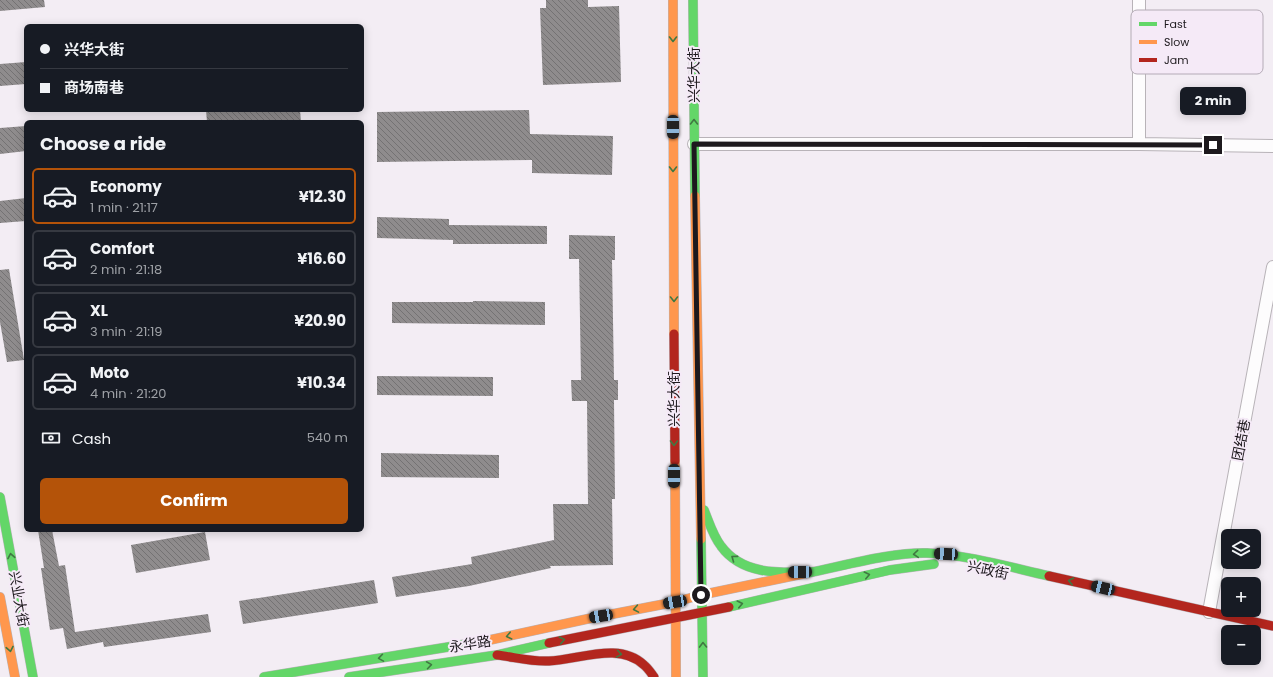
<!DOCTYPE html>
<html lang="en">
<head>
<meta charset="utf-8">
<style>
  :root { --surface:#171b24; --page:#20242c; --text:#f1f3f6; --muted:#9ea1a6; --line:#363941; --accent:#b45309 }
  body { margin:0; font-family:Poppins,"Noto Sans SC",sans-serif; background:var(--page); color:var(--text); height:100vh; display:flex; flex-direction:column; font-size:15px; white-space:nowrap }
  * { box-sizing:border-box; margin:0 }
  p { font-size:13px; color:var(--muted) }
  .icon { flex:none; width:22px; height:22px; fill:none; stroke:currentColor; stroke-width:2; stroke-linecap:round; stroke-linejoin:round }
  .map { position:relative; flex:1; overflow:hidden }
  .drawer { position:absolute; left:24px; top:120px; width:340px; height:412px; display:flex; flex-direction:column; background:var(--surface); border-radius:6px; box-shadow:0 2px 10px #0003 }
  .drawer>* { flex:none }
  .top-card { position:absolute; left:24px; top:24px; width:340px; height:88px; border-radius:6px; box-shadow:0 2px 10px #0003; display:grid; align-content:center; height:88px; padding:0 16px; background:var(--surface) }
  .fabs { position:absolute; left:1221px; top:529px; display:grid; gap:8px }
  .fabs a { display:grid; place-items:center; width:40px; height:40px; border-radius:6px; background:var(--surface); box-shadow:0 2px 10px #0003; font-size:20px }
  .end { position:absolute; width:18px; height:18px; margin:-9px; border:5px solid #1d191d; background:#fff; box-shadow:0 0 0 2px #fff }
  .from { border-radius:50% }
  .bubble { position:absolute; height:28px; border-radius:6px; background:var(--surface); box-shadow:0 2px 10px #0003; font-size:13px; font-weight:700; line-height:28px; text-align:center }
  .car { position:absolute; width:12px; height:24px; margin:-12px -6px; border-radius:5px; box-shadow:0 0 3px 1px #0007; background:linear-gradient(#222 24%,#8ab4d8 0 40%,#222 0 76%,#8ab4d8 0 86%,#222 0) }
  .top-card b { display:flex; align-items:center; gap:14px; height:38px; font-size:15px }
  .top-card b+b { border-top:1px solid var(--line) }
  .top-card i { width:10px; height:10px; background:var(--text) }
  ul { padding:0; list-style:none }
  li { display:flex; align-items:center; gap:12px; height:56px; margin:0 8px 6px; padding:0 8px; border:2px solid var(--line); border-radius:6px }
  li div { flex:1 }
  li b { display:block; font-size:15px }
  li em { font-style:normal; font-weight:700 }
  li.selected { border-color:var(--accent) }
  li>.icon { width:36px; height:36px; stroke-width:1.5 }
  h2 { padding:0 16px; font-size:18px; line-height:48px }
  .pay { display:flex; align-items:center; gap:10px; height:44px; padding:0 16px; font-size:15px }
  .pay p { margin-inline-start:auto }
  .action { display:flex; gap:8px; margin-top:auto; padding:8px 16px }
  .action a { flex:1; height:46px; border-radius:6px; background:var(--accent); color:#fff; font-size:16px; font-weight:700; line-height:46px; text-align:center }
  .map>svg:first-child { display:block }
  .building { fill:url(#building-back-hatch) }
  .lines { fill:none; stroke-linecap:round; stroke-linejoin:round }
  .street-casing { stroke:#b8b3b8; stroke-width:14 }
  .fast-casing { stroke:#b8b3b8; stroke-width:10 }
  .slow-casing { stroke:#b8b3b8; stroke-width:10 }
  .jam-casing { stroke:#b8b3b8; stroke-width:10 }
  .street { stroke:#fdfcfd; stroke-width:12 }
  .fast { stroke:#63d668; stroke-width:9 }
  .slow { stroke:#ff974d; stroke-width:9 }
  .jam { stroke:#b3261e; stroke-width:9 }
  .oneway { stroke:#407842 }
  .route { stroke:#1d191d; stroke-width:5 }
  .labels { text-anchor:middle; stroke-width:4; stroke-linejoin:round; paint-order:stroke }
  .street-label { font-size:14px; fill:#1d191d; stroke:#f5eaf7 }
  .key { fill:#f5eaf7; stroke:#b4abb6; stroke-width:1 }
  .key-label { font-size:11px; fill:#1d191d }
</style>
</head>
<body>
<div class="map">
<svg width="1273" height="677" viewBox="0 0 1273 677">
  <defs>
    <pattern id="building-back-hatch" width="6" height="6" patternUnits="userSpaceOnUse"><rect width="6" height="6" fill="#8f8c8d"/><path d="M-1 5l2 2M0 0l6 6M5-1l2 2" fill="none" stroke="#747273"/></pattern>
  </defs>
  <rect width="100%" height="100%" fill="#f3edf4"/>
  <!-- building -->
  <path class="building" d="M 0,0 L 44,0 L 45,7 L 0,11 Z
    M 546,0 L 588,0 L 588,7 L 619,6 L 621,82 L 543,85 L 540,8 L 546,8 Z
    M 26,62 L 26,84 L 0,86 L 0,64 Z
    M 206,110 L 300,110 L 301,122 L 207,122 Z
    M 529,110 L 530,134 L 613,136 L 612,175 L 532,173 L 532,160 L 377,162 L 377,112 Z
    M 26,126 L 26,151 L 0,154 L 0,128 Z
    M 26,198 L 26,221 L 0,223 L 0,201 Z
    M 377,217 L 449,219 L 449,225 L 547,226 L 547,244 L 453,244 L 453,240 L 377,238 Z
    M 569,235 L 615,236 L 615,260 L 612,260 L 614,380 L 618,380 L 618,400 L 614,400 L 615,499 L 612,499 L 613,565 L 550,566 L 551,568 L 469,586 L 396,597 L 392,577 L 472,564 L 471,557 L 554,540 L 553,504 L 588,504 L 587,401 L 572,401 L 571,380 L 581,380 L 579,259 L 569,259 Z
    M 9,269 L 24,360 L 7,362 L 0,322 L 0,270 Z
    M 473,301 L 545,302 L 545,325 L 392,323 L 392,302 L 473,302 Z
    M 377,376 L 493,377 L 493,396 L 377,395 Z
    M 381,453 L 499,455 L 499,478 L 381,477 Z
    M 38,530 L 52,530 L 59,566 L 65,565 L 75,632 L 208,614 L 211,632 L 104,647 L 103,642 L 67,649 L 63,628 L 50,630 L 41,568 L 44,568 Z
    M 205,532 L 210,560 L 136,573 L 131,545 Z
    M 374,580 L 378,603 L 243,624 L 239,601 Z"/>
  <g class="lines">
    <!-- street casing -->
    <g class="street-casing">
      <path id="street" d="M 694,144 L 1139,144 L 1273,146
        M 1139,144 L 1139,0
        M 1209,612 L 1273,267"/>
    </g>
    <!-- fast casing -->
    <g class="fast-casing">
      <path id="fast" d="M 693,0 L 695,196
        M 0,497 L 33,677
        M 704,510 C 709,522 713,536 721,546 C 742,575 779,573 811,572
        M 701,539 L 703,677
        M 807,573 C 843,566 891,552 927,553 C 968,555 1009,567 1049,576
        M 729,607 L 890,570 L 934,564
        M 264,677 L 485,641
        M 349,677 L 497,655 L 549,643"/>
    </g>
    <!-- slow casing -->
    <g class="slow-casing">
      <path id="slow" d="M 673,0 L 674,334
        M 695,196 L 701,539
        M 675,461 L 676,677
        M 0,597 L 15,677
        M 485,641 L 587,619 L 675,602 L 701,595 L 807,573"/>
    </g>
    <!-- jam casing -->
    <g class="jam-casing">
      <path id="jam" d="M 674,334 L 675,461
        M 1049,576 L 1273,626
        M 549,643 L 729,607
        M 497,655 C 514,657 532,662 549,661 C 579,660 619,641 644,665 C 648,668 651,673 654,677"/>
    </g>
    <!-- street -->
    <use href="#street" class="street"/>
    <!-- fast -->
    <use href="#fast" class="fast"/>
    <!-- slow -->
    <use href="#slow" class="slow"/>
    <!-- jam -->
    <use href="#jam" class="jam"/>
  </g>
  <!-- one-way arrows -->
  <defs><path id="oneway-chevron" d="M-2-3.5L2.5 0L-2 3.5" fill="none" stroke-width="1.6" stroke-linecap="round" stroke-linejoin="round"/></defs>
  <g class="oneway">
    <use href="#oneway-chevron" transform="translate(673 39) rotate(90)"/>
    <use href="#oneway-chevron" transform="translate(694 122) rotate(-90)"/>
    <use href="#oneway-chevron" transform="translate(673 169) rotate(90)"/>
    <use href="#oneway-chevron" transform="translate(674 299) rotate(90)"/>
    <use href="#oneway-chevron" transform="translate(674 443) rotate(90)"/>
    <use href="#oneway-chevron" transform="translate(916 554) rotate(175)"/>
    <use href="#oneway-chevron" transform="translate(11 556) rotate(-101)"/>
    <use href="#oneway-chevron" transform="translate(734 558) rotate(-144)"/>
    <use href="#oneway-chevron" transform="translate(867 575) rotate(-13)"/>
    <use href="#oneway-chevron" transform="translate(1071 581) rotate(-167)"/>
    <use href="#oneway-chevron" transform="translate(740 604) rotate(-13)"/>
    <use href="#oneway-chevron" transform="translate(636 609) rotate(170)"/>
    <use href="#oneway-chevron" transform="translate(509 636) rotate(167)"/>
    <use href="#oneway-chevron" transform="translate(562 640) rotate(-12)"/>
    <use href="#oneway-chevron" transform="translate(703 645) rotate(-91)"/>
    <use href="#oneway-chevron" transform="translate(10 649) rotate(79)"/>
    <use href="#oneway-chevron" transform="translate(619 654) rotate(9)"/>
    <use href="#oneway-chevron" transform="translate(381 658) rotate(171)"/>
    <use href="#oneway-chevron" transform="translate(429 665) rotate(-8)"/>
  </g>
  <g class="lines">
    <!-- route -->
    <path class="route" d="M 701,595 L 694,144 L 1213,145"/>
  </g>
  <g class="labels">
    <!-- street labels -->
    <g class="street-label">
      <text transform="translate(694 75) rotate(-90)" y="5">兴华大街</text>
      <text transform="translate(674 399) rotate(-90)" y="5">兴华大街</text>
      <text transform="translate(1241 440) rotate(-79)" y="5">团结巷</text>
      <text transform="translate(988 570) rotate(12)" y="5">兴政街</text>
      <text transform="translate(19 599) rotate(80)" y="5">兴业大街</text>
      <text transform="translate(470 644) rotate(-9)" y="5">永华路</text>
    </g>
  </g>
  <!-- legend -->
  <rect x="1131" y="10" width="132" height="64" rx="6" class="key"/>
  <rect x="1139" y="22" width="18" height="4" fill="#63d668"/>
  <rect x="1139" y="40" width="18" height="4" fill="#ff974d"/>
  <rect x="1139" y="58" width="18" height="4" fill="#b3261e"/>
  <g class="key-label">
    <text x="1164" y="28">Fast</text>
    <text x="1164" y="46">Slow</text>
    <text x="1164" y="64">Jam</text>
  </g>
</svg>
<div class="fabs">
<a><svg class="icon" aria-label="layers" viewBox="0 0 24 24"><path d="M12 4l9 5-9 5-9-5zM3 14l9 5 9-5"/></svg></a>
<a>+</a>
<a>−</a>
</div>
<i class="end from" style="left:701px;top:595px"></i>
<i class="end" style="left:1213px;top:145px"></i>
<div class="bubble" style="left:1180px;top:87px;width:66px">2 min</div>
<i class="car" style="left:673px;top:127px;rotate:180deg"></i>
<i class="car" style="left:674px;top:476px;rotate:180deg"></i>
<i class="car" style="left:946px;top:554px;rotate:273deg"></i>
<i class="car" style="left:800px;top:572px;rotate:269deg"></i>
<i class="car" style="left:1103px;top:588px;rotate:283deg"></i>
<i class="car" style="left:675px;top:602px;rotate:260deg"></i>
<i class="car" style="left:601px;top:616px;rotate:260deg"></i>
<div class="top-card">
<b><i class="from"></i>兴华大街</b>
<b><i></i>商场南巷</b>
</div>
<section class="drawer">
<h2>Choose a ride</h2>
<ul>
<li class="selected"><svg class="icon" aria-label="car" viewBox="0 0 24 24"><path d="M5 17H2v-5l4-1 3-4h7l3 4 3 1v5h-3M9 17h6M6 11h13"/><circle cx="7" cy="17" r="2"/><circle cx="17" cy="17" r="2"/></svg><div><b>Economy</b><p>1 min · 21:17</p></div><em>¥12.30</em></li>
<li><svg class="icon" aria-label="car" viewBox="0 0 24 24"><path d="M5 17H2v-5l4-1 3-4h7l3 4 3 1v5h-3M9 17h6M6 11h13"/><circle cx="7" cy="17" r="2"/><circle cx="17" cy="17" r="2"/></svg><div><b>Comfort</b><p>2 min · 21:18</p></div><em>¥16.60</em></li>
<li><svg class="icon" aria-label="car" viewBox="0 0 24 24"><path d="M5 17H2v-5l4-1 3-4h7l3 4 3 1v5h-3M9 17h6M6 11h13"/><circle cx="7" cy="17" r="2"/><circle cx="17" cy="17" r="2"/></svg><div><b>XL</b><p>3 min · 21:19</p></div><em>¥20.90</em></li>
<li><svg class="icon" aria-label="car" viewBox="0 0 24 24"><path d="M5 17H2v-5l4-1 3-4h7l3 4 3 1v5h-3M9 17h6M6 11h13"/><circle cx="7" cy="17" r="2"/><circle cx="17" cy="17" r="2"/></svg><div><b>Moto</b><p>4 min · 21:20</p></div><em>¥10.34</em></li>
</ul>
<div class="pay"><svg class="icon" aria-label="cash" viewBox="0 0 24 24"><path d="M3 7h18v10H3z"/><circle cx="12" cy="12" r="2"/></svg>Cash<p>540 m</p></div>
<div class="action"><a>Confirm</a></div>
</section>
</div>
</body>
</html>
